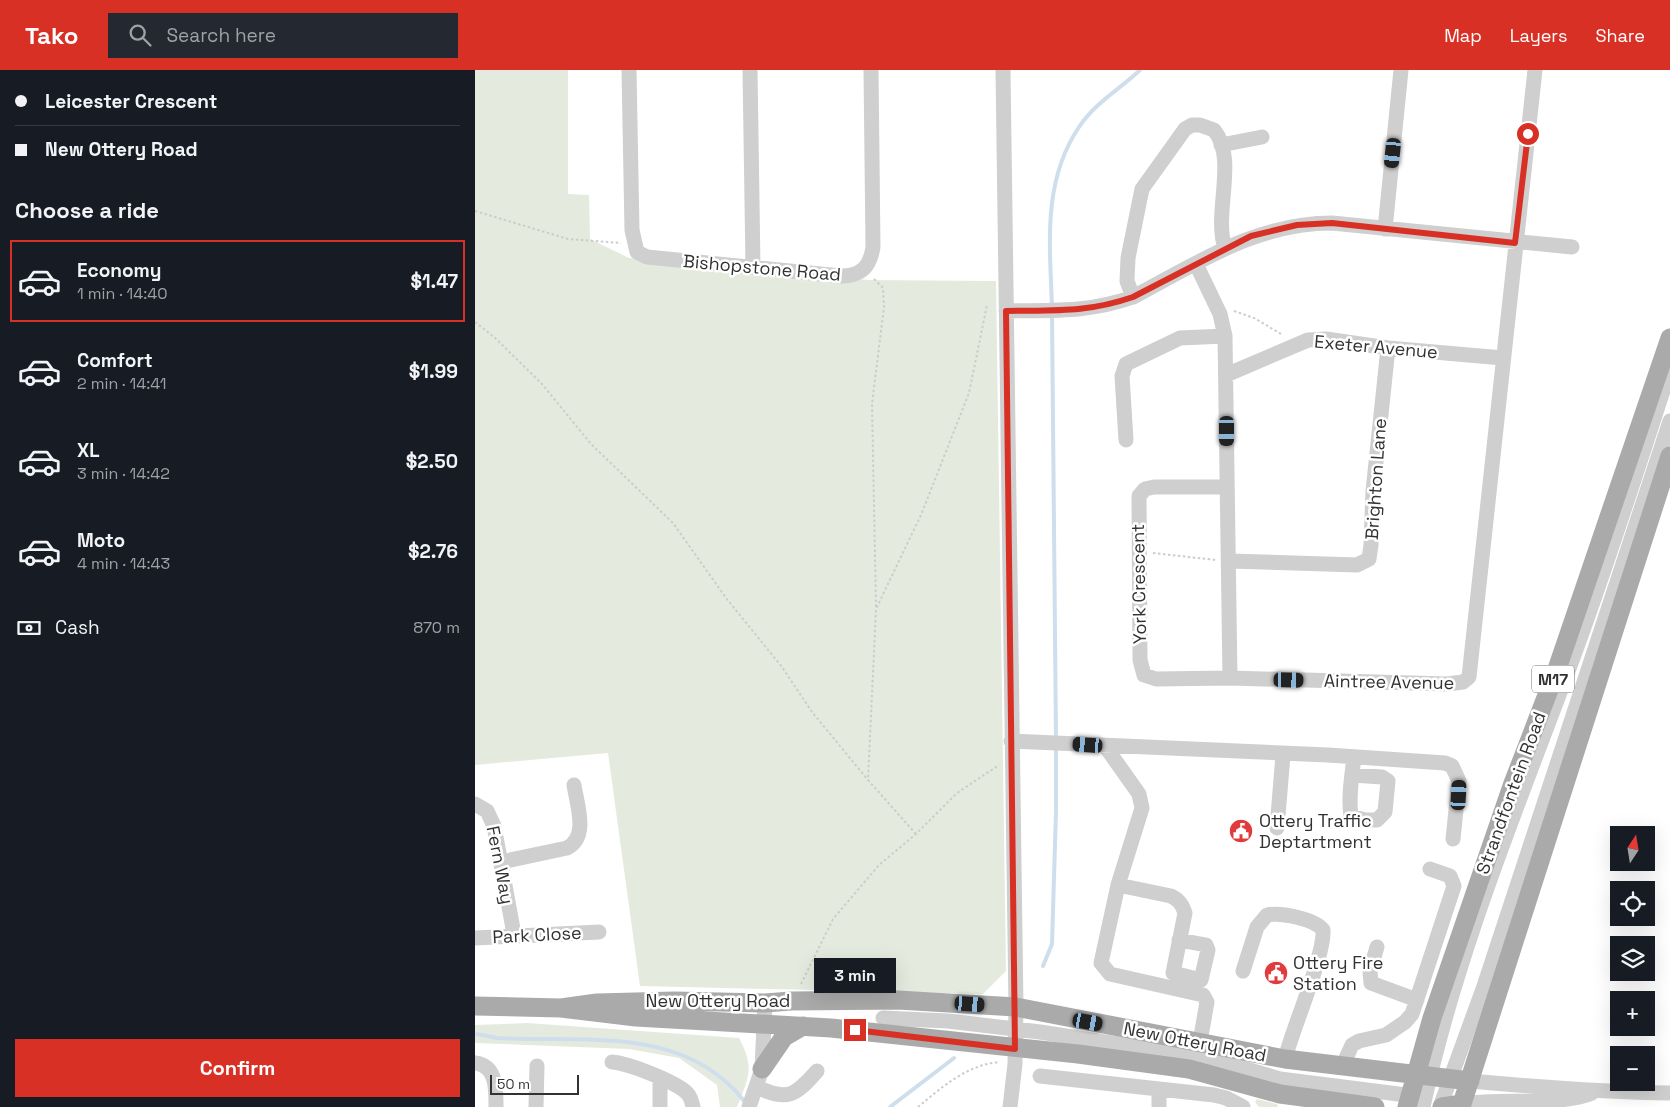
<!DOCTYPE html>
<html lang="en">
<head>
<meta charset="utf-8">
<style>
  :root { --surface:#171b24; --page:#242831; --text:#f1f3f6; --muted:#9ea1a6; --line:#363941; --accent:#d93025 }
  body { margin:0; font-family:"Space Grotesk",sans-serif; background:var(--page); color:var(--text); height:100vh; display:flex; flex-direction:column; font-size:19px; white-space:nowrap }
  * { box-sizing:border-box; margin:0 }
  p { font-size:16px; color:var(--muted) }
  .icon { flex:none; width:28px; height:28px; fill:none; stroke:currentColor; stroke-width:2; stroke-linecap:round; stroke-linejoin:round }
  .map { position:relative; flex:1; overflow:hidden }
  .drawer { display:flex; flex-direction:column; background:var(--surface); width:475px }
  .drawer>* { flex:none }
  .guide { display:grid; align-content:center; height:110px; padding:0 15px; background:var(--surface) }
  .needle { width:32px; rotate:12deg }
  .tools { position:absolute; left:1135px; top:756px; display:grid; gap:10px }
  .tools a { display:grid; place-items:center; width:45px; height:45px; border-radius:0px; background:var(--surface); box-shadow:0 5px 20px #0002; font-size:25px }
  .scale { position:absolute; left:15px; bottom:12px; width:89px; box-sizing:border-box; padding-left:5px; border:2px solid #323232; border-top:0; font-size:14px; line-height:18px; white-space:nowrap; color:#323232; -webkit-text-stroke:4px #fff; paint-order:stroke }
  .end { position:absolute; width:22px; height:22px; margin:-11px; border:6px solid #d93025; background:#fff; box-shadow:0 0 0 2px #fff }
  .from { border-radius:50% }
  .bubble { position:absolute; height:35px; border-radius:0px; background:var(--surface); box-shadow:0 5px 20px #0002; font-size:16px; font-weight:700; line-height:35px; text-align:center }
  .car { position:absolute; width:15px; height:30px; margin:-15px -8px; border-radius:6px; box-shadow:0 0 4px 1px #0007; background:linear-gradient(#222 24%,#8ab4d8 0 40%,#222 0 76%,#8ab4d8 0 86%,#222 0) }
  .guide b { display:flex; align-items:center; gap:18px; height:48px; font-size:19px }
  .guide b+b { border-top:1px solid var(--line) }
  .guide i { width:12px; height:12px; background:var(--text) }
  ul { padding:0; list-style:none }
  li { display:flex; align-items:center; gap:15px; height:82px; margin:0 10px 8px; padding:0 5px; border:2px solid transparent; border-radius:0px }
  li div { flex:1 }
  li b { display:block; font-size:19px }
  li em { font-style:normal; font-weight:700 }
  li.active { border-color:var(--accent) }
  li>.icon { width:45px; height:45px; stroke-width:1.5 }
  h2 { padding:0 15px; font-size:22px; line-height:60px }
  .pay { display:flex; align-items:center; gap:12px; height:55px; padding:0 15px; font-size:19px }
  .pay p { margin-inline-start:auto }
  .button { display:flex; gap:10px; margin-top:auto; padding:10px 15px }
  .button a { flex:1; height:58px; border-radius:0px; background:var(--accent); color:#fff; font-size:20px; font-weight:700; line-height:58px; text-align:center }
  header { display:flex; align-items:center; gap:30px; box-sizing:border-box; height:70px; padding:0 25px; background:var(--accent); color:#fff }
  header strong { font-size:24px }
  nav { display:flex; gap:28px; margin-inline-start:auto; font-size:18px }
  .search { width:350px; height:45px; background:var(--page); display:flex; align-items:center; gap:12px; box-sizing:border-box; padding:0 18px; border-radius:0px; color:var(--muted); font-size:19px }
  main { display:flex; flex:1; min-height:0 }
  .map>svg:first-child { display:block }
  .green { fill:#e4ebde }
  .lines { fill:none; stroke-linecap:round; stroke-linejoin:round }
  .stream { stroke:#cedeec; stroke-width:4 }
  .path { stroke:#ccc; stroke-width:2; stroke-dasharray:2.5 2.5; stroke-linecap:butt }
  .minor { stroke:#cfcfcf; stroke-width:15 }
  .major { stroke:#aaa; stroke-width:19 }
  .route { stroke:#d93025; stroke-width:6 }
  .labels { text-anchor:middle; stroke-width:5; stroke-linejoin:round; paint-order:stroke }
  .shield { fill:#fff; stroke:#707070; stroke-width:1 }
  .shield-label { font-size:16px; font-weight:bold; fill:#323232 }
  .street-label { font-size:18px; fill:#323232; stroke:#fff }
  .poi-label { font-size:18px; fill:#323232; stroke:#fff; text-anchor:start }
</style>
</head>
<body>
<header>
<strong>Tako</strong>
<div class="search"><svg class="icon" aria-label="search" viewBox="0 0 24 24"><circle cx="10" cy="10" r="6"/><path d="M15 15l6 6"/></svg>Search here</div>
<nav><a>Map</a><a>Layers</a><a>Share</a></nav>
</header>
<main>
<section class="drawer">
<div class="guide">
<b><i class="from"></i>Leicester Crescent</b>
<b><i></i>New Ottery Road</b>
</div>
<h2>Choose a ride</h2>
<ul>
<li class="active"><svg class="icon" aria-label="car" viewBox="0 0 24 24"><path d="M5 17H2v-5l4-1 3-4h7l3 4 3 1v5h-3M9 17h6M6 11h13"/><circle cx="7" cy="17" r="2"/><circle cx="17" cy="17" r="2"/></svg><div><b>Economy</b><p>1 min · 14:40</p></div><em>$1.47</em></li>
<li><svg class="icon" aria-label="car" viewBox="0 0 24 24"><path d="M5 17H2v-5l4-1 3-4h7l3 4 3 1v5h-3M9 17h6M6 11h13"/><circle cx="7" cy="17" r="2"/><circle cx="17" cy="17" r="2"/></svg><div><b>Comfort</b><p>2 min · 14:41</p></div><em>$1.99</em></li>
<li><svg class="icon" aria-label="car" viewBox="0 0 24 24"><path d="M5 17H2v-5l4-1 3-4h7l3 4 3 1v5h-3M9 17h6M6 11h13"/><circle cx="7" cy="17" r="2"/><circle cx="17" cy="17" r="2"/></svg><div><b>XL</b><p>3 min · 14:42</p></div><em>$2.50</em></li>
<li><svg class="icon" aria-label="car" viewBox="0 0 24 24"><path d="M5 17H2v-5l4-1 3-4h7l3 4 3 1v5h-3M9 17h6M6 11h13"/><circle cx="7" cy="17" r="2"/><circle cx="17" cy="17" r="2"/></svg><div><b>Moto</b><p>4 min · 14:43</p></div><em>$2.76</em></li>
</ul>
<div class="pay"><svg class="icon" aria-label="cash" viewBox="0 0 24 24"><path d="M3 7h18v10H3z"/><circle cx="12" cy="12" r="2"/></svg>Cash<p>870 m</p></div>
<div class="button"><a>Confirm</a></div>
</section>
<div class="map">
<svg width="1195" height="1037" viewBox="0 0 1195 1037">
  <rect width="100%" height="100%" fill="#fff"/>
  <!-- green -->
  <path class="green" d="M 0,0 L 93,0 L 93,124 L 114,125 L 115,169 L 154,188 L 394,210 L 521,211 L 531,901 L 508,924 L 165,916 L 133,683 L 0,695 Z
    M 52,953 L 264,968 C 280,998 274,1007 262,1037 L 245,1037 L 242,1015 L 204,988 L 154,979 L 0,973 L 0,955 Z
    M 782,1029 L 802,1034 L 803,1037 L 784,1037 L 780,1032 Z"/>
  <g class="lines">
    <!-- stream -->
    <path class="stream" d="M 577,237 C 575,175 567,112 604,57 C 620,33 645,19 665,0
      M 577,244 L 581,670
      M 568,896 L 577,874 L 581,741 L 581,677
      M 2,964 L 22,968 C 110,973 209,954 270,1032
      M 415,1037 L 479,988"/>
    <!-- path -->
    <path class="path" d="M 0,141 L 93,169 L 146,173
      M 399,209 L 408,218 L 409,237 L 397,334 L 401,537
      M 759,241 L 779,248 L 808,265
      M 0,252 L 19,267 L 67,314 L 116,374 L 198,453 L 251,528 L 307,597 L 337,642 L 393,710
      M 678,483 L 741,490
      M 441,764 L 393,710 L 401,539 L 446,445 L 494,323 L 512,235
      M 326,914 L 358,849 L 404,795 L 441,764 L 482,723 L 524,695
      M 443,1037 C 467,1017 492,995 524,992"/>
    <!-- minor -->
    <path class="minor" d="M 154,0 L 157,160 L 162,182 L 172,187 L 366,206 C 386,206 395,197 398,177 L 396,0
      M 275,0 L 278,197
      M 528,0 L 541,937 L 540,994 L 535,1037
      M 746,75 L 787,67
      M 910,159 L 926,0
      M 721,194 L 745,244 L 750,266 L 755,608
      M 658,227 L 652,211 L 653,188 L 667,119 L 710,59 L 717,55 L 725,55 L 739,60 C 763,89 738,143 750,178
      M 531,241 C 578,240 612,243 658,227 C 723,193 781,153 857,153 L 1097,177
      M 751,305 L 833,270 L 851,269 L 913,278 L 1028,288
      M 651,370 L 647,306 L 651,294 L 705,268 L 750,266
      M 752,417 L 679,417 L 670,419 L 664,426 L 665,590 L 669,605 L 681,609 L 755,608 L 972,614 L 988,612 L 994,607 L 1060,0
      M 754,491 L 882,495 L 894,489 L 896,475 L 898,421 L 913,278
      M 536,671 L 853,685 L 970,693 L 977,696 L 984,711 L 978,769
      M 630,676 L 664,724 L 667,738 L 643,815 L 626,893 L 635,904 L 728,925 L 732,932 L 725,972
      M 877,705 L 907,707 L 913,711 L 910,742 L 902,750 L 890,750 L 876,746 C 873,727 877,706 879,687
      M 0,734 L 12,741 L 19,756 L 39,864
      M 802,758 L 808,685
      M 26,792 L 92,778 C 114,767 102,735 99,715
      M 643,815 L 696,826 C 704,830 707,834 710,843 L 698,903
      M 0,868 L 124,862
      M 902,877 L 895,901 L 896,913 L 942,930
      M 768,901 L 782,857 L 792,845 C 805,842 840,849 848,860 C 850,884 817,960 810,989
      M 698,903 L 726,910 L 733,880 L 731,875 L 704,870
      M 408,948 L 473,951 L 565,962 L 734,988 L 805,1009 L 947,1027
      M 137,992 C 153,993 201,1012 212,1023 C 216,1027 217,1032 218,1037
      M 0,993 C 22,996 21,1019 21,1037
      M 867,997 L 877,975 L 884,971 L 911,965 L 930,952 L 937,944 L 979,816 L 975,806 L 955,799
      M 565,1006 L 739,1025 L 751,1028 L 768,1037
      M 185,1008 L 185,1037
      M 995,1011 C 1062,1017 1128,1022 1195,1023
      M 282,1017 C 313,1032 321,1025 342,1001
      M 987,1034 C 1027,1027 1083,1037 1117,1023
      M 61,1037 L 62,996
      M 274,1037 L 287,999 L 290,933
      M 684,1037 L 684,1020
      M 948,1037 C 982,879 1046,729 1102,577 C 1135,486 1165,392 1195,299
      M 965,1037 L 1008,919 L 1195,351"/>
    <!-- major -->
    <path class="major" d="M 0,936 L 86,938 L 161,947 L 356,958 L 603,984 L 714,999 L 805,1024 L 900,1037
      M 86,938 L 122,933 L 199,931 L 290,933 L 316,931 L 423,930 L 541,937 L 810,989 L 995,1011
      M 287,999 L 309,967 L 328,956
      M 932,1037 L 957,948 L 1037,716 L 1082,599 L 1195,268
      M 967,1037 L 987,1034
      M 986,1037 L 1195,386"/>
  </g>
  <g class="lines">
    <!-- route -->
    <path class="route" d="M 380,960 L 540,979 L 531,241 C 578,240 612,243 658,227 L 776,166 L 822,155 L 857,153 L 1040,173 L 1053,64"/>
  </g>
  <!-- icons -->
  <defs>
    <g id="civic-disc" transform="scale(1.25)"><circle r="9.5" fill="#e03c3d" stroke="#fff"/><path d="M-.6-6.5H3V-4.5H.6V-3L4-1V1h2V6H-6V1h2V-1L-.6-3ZM-1.2 2.5V6h2.4V2.5Z" fill="#fff"/></g>
  </defs>
  <g fill-rule="evenodd">
    <use href="#civic-disc" x="766" y="761"/>
    <use href="#civic-disc" x="801" y="903"/>
  </g>
  <g class="labels">
    <!-- shield labels -->
    <rect class="shield" x="1057" y="595.5" width="42" height="27" rx="4"/>
    <g class="shield-label">
      <text x="1078" y="615">M17</text>
    </g>
    <!-- street labels -->
    <g class="street-label">
      <text transform="translate(287 198) rotate(5)" y="6">Bishopstone Road</text>
      <text transform="translate(901 277) rotate(5)" y="6">Exeter Avenue</text>
      <text transform="translate(901 409) rotate(-86)" y="6">Brighton Lane</text>
      <text transform="translate(664 514) rotate(-91)" y="6">York Crescent</text>
      <text transform="translate(914 612) rotate(1)" y="6">Aintree Avenue</text>
      <text transform="translate(1036 723) rotate(-70)" y="6">Strandfontein Road</text>
      <text transform="translate(25 795) rotate(79)" y="6">Fern Way</text>
      <text transform="translate(62 865) rotate(-3)" y="6">Park Close</text>
      <text x="243" y="937">New Ottery Road</text>
      <text transform="translate(720 972) rotate(11)" y="6">New Ottery Road</text>
    </g>
    <!-- poi labels -->
    <g class="poi-label">
      <text x="784" y="757">Ottery Traffic<tspan x="784" dy="21">Deptartment</tspan></text>
      <text x="818" y="899">Ottery Fire<tspan x="818" dy="21">Station</tspan></text>
    </g>
  </g>
</svg>
<div class="tools">
<a><svg class="needle" viewBox="-14 -14 28 28"><path d="M0-13l5 13h-10z" fill="#e53935"/><path d="M0 13l5-13h-10z" fill="#9ea1a6"/></svg></a>
<a><svg class="icon" aria-label="locate" viewBox="0 0 24 24"><circle cx="12" cy="12" r="6"/><path d="M12 2v4M12 18v4M2 12h4M18 12h4"/></svg></a>
<a><svg class="icon" aria-label="layers" viewBox="0 0 24 24"><path d="M12 4l9 5-9 5-9-5zM3 14l9 5 9-5"/></svg></a>
<a>+</a>
<a>−</a>
</div>
<div class="scale">50 m</div>
<i class="end from" style="left:1053px;top:64px"></i>
<i class="end" style="left:380px;top:960px"></i>
<div class="bubble" style="left:339px;top:888px;width:82px">3 min</div>
<i class="car" style="left:918px;top:83px;rotate:186deg"></i>
<i class="car" style="left:752px;top:361px;rotate:180deg"></i>
<i class="car" style="left:814px;top:610px;rotate:91deg"></i>
<i class="car" style="left:613px;top:675px;rotate:274deg"></i>
<i class="car" style="left:984px;top:725px;rotate:3deg"></i>
<i class="car" style="left:495px;top:934px;rotate:94deg"></i>
<i class="car" style="left:613px;top:952px;rotate:100deg"></i>
</div>
</main>
</body>
</html>
